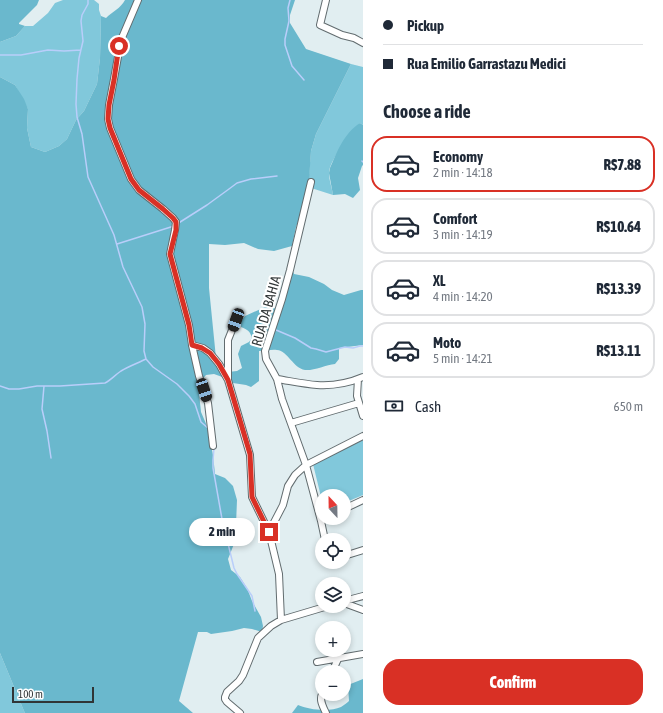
<!DOCTYPE html>
<html lang="en">
<head>
<meta charset="utf-8">
<style>
  :root { --surface:#fff; --page:#f2f2f3; --text:#1f2937; --muted:#747a83; --line:#e0e1e3; --accent:#d93025 }
  body { margin:0; font-family:"Asap Condensed",sans-serif; background:var(--page); color:var(--text); height:100vh; display:flex; flex-direction:column; font-size:15px; white-space:nowrap }
  * { box-sizing:border-box; margin:0 }
  p { font-size:13px; color:var(--muted) }
  .icon { flex:none; width:22px; height:22px; fill:none; stroke:currentColor; stroke-width:2; stroke-linecap:round; stroke-linejoin:round }
  .map { position:relative; flex:1; overflow:hidden }
  .panel { display:flex; flex-direction:column; background:var(--surface); width:300px }
  .panel>* { flex:none }
  .banner { display:grid; align-content:center; height:88px; padding:0 20px; background:var(--surface) }
  .needle { width:26px; rotate:338deg }
  .buttons { position:absolute; left:315px; top:489px; display:grid; gap:8px }
  .buttons a { display:grid; place-items:center; width:36px; height:36px; border-radius:50%; background:var(--surface); box-shadow:0 2px 6px #0003; font-size:20px }
  .scale { position:absolute; left:12px; bottom:10px; width:82px; box-sizing:border-box; padding-left:4px; border:2px solid #303536; border-top:0; font-size:11px; line-height:14px; white-space:nowrap; color:#303536; -webkit-text-stroke:3px #fff; paint-order:stroke }
  .end { position:absolute; width:18px; height:18px; margin:-9px; border:5px solid #d93025; background:#fff; box-shadow:0 0 0 2px #fff }
  .from { border-radius:50% }
  .bubble { position:absolute; height:28px; border-radius:14px; background:var(--surface); box-shadow:0 2px 6px #0003; font-size:13px; font-weight:800; line-height:28px; text-align:center }
  .car { position:absolute; width:12px; height:24px; margin:-12px -6px; border-radius:5px; box-shadow:0 0 3px 1px #0007; background:linear-gradient(#222 24%,#8ab4d8 0 40%,#222 0 76%,#8ab4d8 0 86%,#222 0) }
  .banner b { display:flex; align-items:center; gap:14px; height:38px; font-size:15px }
  .banner b+b { border-top:1px solid var(--line) }
  .banner i { width:10px; height:10px; background:var(--text) }
  ul { padding:0; list-style:none }
  li { display:flex; align-items:center; gap:12px; height:56px; margin:0 8px 6px; padding:0 12px; border:2px solid var(--line); border-radius:16px }
  li div { flex:1 }
  li b { display:block; font-size:15px }
  li em { font-style:normal; font-weight:800 }
  li.active { border-color:var(--accent) }
  li>.icon { width:36px; height:36px; stroke-width:1.5 }
  h2 { padding:0 20px; font-size:18px; line-height:48px }
  .pay { display:flex; align-items:center; gap:10px; height:44px; padding:0 20px; font-size:15px }
  .pay p { margin-inline-start:auto }
  .primary-button { display:flex; gap:8px; margin-top:auto; padding:8px 20px }
  .primary-button a { flex:1; height:46px; border-radius:16px; background:var(--accent); color:#fff; font-size:16px; font-weight:800; line-height:46px; text-align:center }
  main { display:flex; flex:1; min-height:0 }
  .map>svg:first-child { display:block }
  .green { fill:#81c8db }
  .forest { fill:#6ab8cd }
  .lines { fill:none; stroke-linecap:round; stroke-linejoin:round }
  .stream { stroke:#b9cefa; stroke-width:1.5 }
  .street-casing { stroke:#626c6f; stroke-width:8 }
  .street { stroke:#fff; stroke-width:6 }
  .route { stroke:#d93025; stroke-width:5 }
  .labels { text-anchor:middle; stroke-width:4; stroke-linejoin:round; paint-order:stroke }
  .street-label { font-size:14px; fill:#303536; stroke:#fff }
</style>
</head>
<body>
<main>
<div class="map">
<svg width="363" height="713" viewBox="0 0 363 713">
  <rect width="100%" height="100%" fill="#e1eef1"/>
  <!-- green -->
  <path class="green" d="M 63,0 L 94,0 L 99,4 L 99,10 L 101,16 L 100,58 L 97,84 L 84,111 L 76,120 L 67,139 L 59,146 L 45,152 L 31,147 L 27,128 L 28,109 L 15,85 L 0,77 L 0,42 L 16,36 L 25,26 L 33,26 L 48,13 L 55,3 Z
    M 351,64 L 363,67 L 363,125 L 360,123 C 352,134 329,160 329,173 C 329,180 332,188 333,195 L 308,187 L 311,151 L 316,134 Z
    M 363,440 L 363,495 L 344,503 L 344,496 L 322,496 L 322,501 L 313,464 Z
    M 0,653 L 24,711 L 25,713 L 0,713 Z"/>
  <!-- forest -->
  <path class="forest" d="M 0,0 L 39,0 L 37,5 L 19,23 L 19,24 L 25,26 L 16,36 L 0,42 Z
    M 125,0 L 295,0 L 290,15 L 290,23 L 306,49 L 351,64 L 316,134 L 311,151 L 309,181 L 301,214 L 296,227 L 292,246 L 274,251 L 258,249 L 244,243 L 225,245 L 209,244 L 209,288 L 216,358 L 213,360 L 228,372 L 237,371 L 242,368 L 238,354 L 241,346 L 249,342 L 252,338 C 250,331 248,330 241,327 L 241,321 L 245,316 L 263,308 L 270,306 L 278,310 L 292,268 L 294,274 L 309,277 L 324,284 L 332,290 L 344,295 L 361,290 L 363,290 L 363,345 L 339,348 L 339,359 L 335,364 C 326,365 313,371 305,370 C 293,368 288,351 277,350 C 272,349 265,351 259,351 L 259,381 L 251,387 L 246,385 L 233,383 L 225,378 L 214,374 L 206,375 L 198,384 L 201,412 L 207,426 L 213,455 L 215,474 L 225,478 L 233,486 L 237,500 L 236,525 L 238,534 L 228,559 L 231,570 L 240,577 L 247,588 L 252,601 L 261,617 L 263,626 L 262,632 L 252,629 L 244,628 L 232,631 L 211,634 L 207,632 L 198,632 L 179,701 L 193,713 L 25,713 L 24,711 L 0,653 L 0,77 L 15,85 L 24,99 L 28,109 L 27,128 L 31,147 L 45,152 L 59,146 L 67,139 L 76,120 L 84,111 L 97,84 L 100,58 L 101,16 L 106,18 C 112,12 121,8 125,0 Z
    M 360,123 L 363,125 L 363,165 L 362,166 L 358,178 L 360,190 L 353,198 L 345,194 L 333,195 L 329,173 L 330,168 C 337,152 344,133 360,123 Z
    M 363,679 L 363,713 L 292,713 L 298,705 C 309,710 330,712 341,707 C 344,705 347,703 349,701 L 348,685 Z"/>
  <g class="lines">
    <!-- stream -->
    <path class="stream" d="M 88,0 L 88,4 L 82,15 L 81,21 L 83,41 L 79,58 L 77,79 L 76,104 L 77,117 L 82,134 L 88,177 L 114,235 L 123,267 L 142,307 L 145,324 L 144,351 L 146,359 L 153,367 L 177,384 L 189,396 L 195,404 L 201,422 L 209,429
      M 290,0 L 288,8 L 289,21 L 285,39 L 285,45 L 292,66 L 304,80
      M 0,55 L 21,55 L 48,50 L 64,51 L 81,50
      M 362,161 L 363,162
      M 177,224 L 207,205 L 229,189 L 237,183 L 251,179 L 277,176
      M 117,244 L 174,226
      M 276,330 L 295,338 L 311,348 L 316,349 L 326,352 L 345,347 L 353,348 L 360,346 L 363,346
      M 0,386 L 9,389 L 19,389 L 37,386 L 60,386 L 105,383 C 111,380 115,375 121,371 C 129,366 138,363 146,359
      M 44,386 L 42,409 L 47,431 L 51,458
      M 214,448 L 213,460 L 213,468 L 222,519 L 234,568 L 237,574 L 252,596 L 255,611"/>
    <!-- street casing -->
    <g class="street-casing">
      <path id="street" d="M 138,0 L 121,40 L 114,79 L 109,105 L 108,119 L 110,128 L 131,179 L 139,190 L 163,209 L 173,218 L 176,222 L 175,230 L 170,254 L 189,325 L 192,345 L 199,376 L 208,403 L 213,446
        M 326,0 L 320,25 L 342,35 L 354,38 L 363,43
        M 311,182 L 290,270 L 282,299 L 265,351 L 266,359 L 277,379 L 282,399 L 306,465 L 321,521 L 325,540
        M 192,345 L 203,348 L 210,353 L 219,364 L 228,380 L 250,455 L 252,497 L 269,532 L 279,574 L 281,620
        M 228,379 L 228,340 L 236,320
        M 277,379 C 290,381 304,384 317,385 C 333,386 349,383 363,377
        M 358,379 L 357,396 L 363,416
        M 291,423 L 359,403
        M 344,509 L 363,500
        M 269,532 L 283,505 L 288,486 L 295,475 L 306,465 L 363,436
        M 344,556 L 363,550
        M 344,601 L 363,596
        M 344,603 L 363,610
        M 317,662 L 363,654
        M 332,672 L 338,659
        M 322,694 C 319,700 323,707 326,713
        M 240,713 L 227,702 L 225,699 L 225,697 L 227,692 L 239,681 L 243,675 L 258,638 L 271,626 L 281,620 L 328,606"/>
    </g>
    <!-- street -->
    <use href="#street" class="street"/>
  </g>
  <g class="lines">
    <!-- route -->
    <path class="route" d="M 119,46 L 114,80 L 109,105 L 108,119 L 110,128 L 131,179 L 139,190 L 163,209 L 173,218 L 176,222 L 176,230 L 170,254 L 189,325 L 192,345 L 202,348 L 210,353 L 219,364 L 228,380 L 250,454 L 252,497 L 269,532"/>
  </g>
  <g class="labels">
    <!-- street labels -->
    <g class="street-label">
      <text transform="translate(266 311) rotate(-74)" y="5">RUA DA BAHIA</text>
    </g>
  </g>
</svg>
<div class="buttons">
<a><svg class="needle" viewBox="-14 -14 28 28"><path d="M0-13l5 13h-10z" fill="#e53935"/><path d="M0 13l5-13h-10z" fill="#747a83"/></svg></a>
<a><svg class="icon" aria-label="locate" viewBox="0 0 24 24"><circle cx="12" cy="12" r="6"/><path d="M12 2v4M12 18v4M2 12h4M18 12h4"/></svg></a>
<a><svg class="icon" aria-label="layers" viewBox="0 0 24 24"><path d="M12 4l9 5-9 5-9-5zM3 14l9 5 9-5"/></svg></a>
<a>+</a>
<a>−</a>
</div>
<div class="scale">100 m</div>
<i class="end from" style="left:119px;top:46px"></i>
<i class="end" style="left:269px;top:532px"></i>
<div class="bubble" style="left:189px;top:518px;width:66px">2 min</div>
<i class="car" style="left:236px;top:320px;rotate:200deg"></i>
<i class="car" style="left:204px;top:390px;rotate:162deg"></i>
</div>
<section class="panel">
<div class="banner">
<b><i class="from"></i>Pickup</b>
<b><i></i>Rua Emilio Garrastazu Medici</b>
</div>
<h2>Choose a ride</h2>
<ul>
<li class="active"><svg class="icon" aria-label="car" viewBox="0 0 24 24"><path d="M5 17H2v-5l4-1 3-4h7l3 4 3 1v5h-3M9 17h6M6 11h13"/><circle cx="7" cy="17" r="2"/><circle cx="17" cy="17" r="2"/></svg><div><b>Economy</b><p>2 min · 14:18</p></div><em>R$7.88</em></li>
<li><svg class="icon" aria-label="car" viewBox="0 0 24 24"><path d="M5 17H2v-5l4-1 3-4h7l3 4 3 1v5h-3M9 17h6M6 11h13"/><circle cx="7" cy="17" r="2"/><circle cx="17" cy="17" r="2"/></svg><div><b>Comfort</b><p>3 min · 14:19</p></div><em>R$10.64</em></li>
<li><svg class="icon" aria-label="car" viewBox="0 0 24 24"><path d="M5 17H2v-5l4-1 3-4h7l3 4 3 1v5h-3M9 17h6M6 11h13"/><circle cx="7" cy="17" r="2"/><circle cx="17" cy="17" r="2"/></svg><div><b>XL</b><p>4 min · 14:20</p></div><em>R$13.39</em></li>
<li><svg class="icon" aria-label="car" viewBox="0 0 24 24"><path d="M5 17H2v-5l4-1 3-4h7l3 4 3 1v5h-3M9 17h6M6 11h13"/><circle cx="7" cy="17" r="2"/><circle cx="17" cy="17" r="2"/></svg><div><b>Moto</b><p>5 min · 14:21</p></div><em>R$13.11</em></li>
</ul>
<div class="pay"><svg class="icon" aria-label="cash" viewBox="0 0 24 24"><path d="M3 7h18v10H3z"/><circle cx="12" cy="12" r="2"/></svg>Cash<p>650 m</p></div>
<div class="primary-button"><a>Confirm</a></div>
</section>
</main>
</body>
</html>
